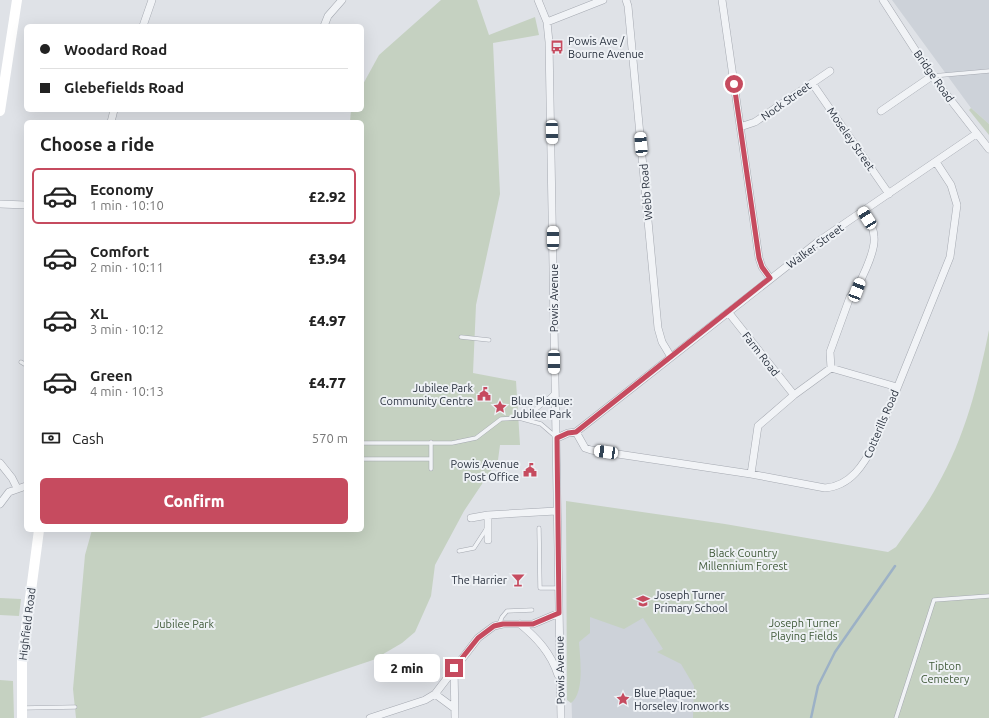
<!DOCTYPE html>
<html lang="en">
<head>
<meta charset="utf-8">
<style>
  :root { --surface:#fff; --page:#f2f2f2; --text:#222; --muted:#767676; --line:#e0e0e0; --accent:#c64b5f }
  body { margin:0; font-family:Ubuntu,sans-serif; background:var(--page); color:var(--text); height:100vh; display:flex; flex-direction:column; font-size:15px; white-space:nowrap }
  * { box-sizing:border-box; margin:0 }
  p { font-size:13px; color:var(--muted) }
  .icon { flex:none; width:22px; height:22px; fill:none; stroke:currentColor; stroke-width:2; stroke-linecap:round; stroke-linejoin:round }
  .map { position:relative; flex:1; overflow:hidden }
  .side { position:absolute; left:24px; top:120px; width:340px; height:412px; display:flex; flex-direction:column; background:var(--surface); border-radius:6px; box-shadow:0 4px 16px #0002 }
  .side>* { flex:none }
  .hud { position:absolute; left:24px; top:24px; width:340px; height:88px; border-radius:6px; box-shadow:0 4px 16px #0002; display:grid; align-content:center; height:88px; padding:0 16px; background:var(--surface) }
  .end { position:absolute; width:18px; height:18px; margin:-9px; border:5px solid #c64b5f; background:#fff; box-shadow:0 0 0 2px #fff }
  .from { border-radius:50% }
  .bubble { position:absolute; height:28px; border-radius:6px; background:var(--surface); box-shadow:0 4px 16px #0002; font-size:13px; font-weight:800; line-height:28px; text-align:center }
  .car { position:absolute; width:12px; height:24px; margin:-12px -6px; border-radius:5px; box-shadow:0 0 3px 1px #0007; background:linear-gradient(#fff 24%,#345 0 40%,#fff 0 76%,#345 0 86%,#fff 0) }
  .hud b { display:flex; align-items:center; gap:14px; height:38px; font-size:15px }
  .hud b+b { border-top:1px solid var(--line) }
  .hud i { width:10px; height:10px; background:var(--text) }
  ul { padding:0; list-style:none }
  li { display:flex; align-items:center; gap:12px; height:56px; margin:0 8px 6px; padding:0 8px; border:2px solid transparent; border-radius:6px }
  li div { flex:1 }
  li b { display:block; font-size:15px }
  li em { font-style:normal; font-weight:800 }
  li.on { border-color:var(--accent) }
  li>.icon { width:36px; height:36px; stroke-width:1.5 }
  h2 { padding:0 16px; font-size:18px; line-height:48px }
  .pay { display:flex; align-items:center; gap:10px; height:44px; padding:0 16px; font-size:15px }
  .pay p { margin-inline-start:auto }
  .button { display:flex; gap:8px; margin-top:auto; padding:8px 16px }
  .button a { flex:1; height:46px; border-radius:6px; background:var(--accent); color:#fff; font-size:16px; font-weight:800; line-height:46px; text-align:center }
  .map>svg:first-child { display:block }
  .built { fill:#cdd2d9 }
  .green { fill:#c5d1c1 }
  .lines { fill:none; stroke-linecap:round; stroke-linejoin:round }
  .stream { stroke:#9cb1c6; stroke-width:2.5 }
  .lane-casing { stroke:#a5a9b1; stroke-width:4.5 }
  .street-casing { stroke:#a5a9b1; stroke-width:8 }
  .lane { stroke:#f1f3f6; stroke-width:3.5 }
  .street { stroke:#f1f3f6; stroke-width:7 }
  .secondary { stroke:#fff; stroke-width:10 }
  .route { stroke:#c64b5f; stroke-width:5 }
  .labels { text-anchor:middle; stroke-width:4; stroke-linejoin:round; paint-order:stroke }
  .poi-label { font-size:11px; fill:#29313e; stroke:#eef1f5; text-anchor:start }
  .street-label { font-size:11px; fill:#29313e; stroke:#eef1f5 }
  .park-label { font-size:11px; fill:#3e5837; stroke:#eef1f5 }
</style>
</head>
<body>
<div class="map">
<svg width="989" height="718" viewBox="0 0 989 718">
  <rect width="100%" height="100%" fill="#dfe2e7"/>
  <!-- built -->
  <path class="built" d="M 892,0 L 989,0 L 989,124 L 971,108 Z
    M 566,509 L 712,530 L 706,718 L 572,718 Z"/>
  <!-- green -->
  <path class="green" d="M 441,0 L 477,0 L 489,35 L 535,17 L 539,35 L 493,43 L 500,194 L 476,305 L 473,373 L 516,381 L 520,445 L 500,445 L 498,460 L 464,511 L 435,565 L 431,596 L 415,632 L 402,643 L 373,660 L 200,718 L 76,718 L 73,689 L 85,555 L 92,530 L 362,530 L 362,122 L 350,122 L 351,110 L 362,110 L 362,86 L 379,55 Z
    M 971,108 L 989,124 L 989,135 L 969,110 Z
    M 989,330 L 989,718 L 693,718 L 694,686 L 681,664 L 657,652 L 663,649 L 643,618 L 624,629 L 590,617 L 590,633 L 579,642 C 580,658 585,693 571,703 L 567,700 L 566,501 L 725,524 L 888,552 L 896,547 C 910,527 926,507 937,486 C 965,437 978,385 989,330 Z
    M 0,598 L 21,599 L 19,616 L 0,615 Z
    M 0,680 L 13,681 L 14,718 L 0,718 Z"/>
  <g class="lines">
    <!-- stream -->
    <path class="stream" d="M 811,718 L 818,686 L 835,652 L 895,566"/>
    <!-- lane casing -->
    <g class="lane-casing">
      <path id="lane" d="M 932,76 L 989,71
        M 461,337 L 489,340
        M 21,362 L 26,365
        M 520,417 C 535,412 543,404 554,393
        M 362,443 L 452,443 L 476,438 L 501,419 L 519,418 L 541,424 L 556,437
        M 362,459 L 431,459
        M 431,469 L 431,442
        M 539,528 L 540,588 L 558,588
        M 459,551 L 474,548 L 487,528
        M 499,624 L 502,617 L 507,611 L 532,610
        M 23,708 L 75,707
        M 896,718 L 934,600 L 989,596"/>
    </g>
    <!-- street casing -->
    <g class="street-casing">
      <path id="street" d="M 538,0 L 547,22 L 549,42 L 561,718
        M 626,0 L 628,6 L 658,328 L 662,342 L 671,357
        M 722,0 L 759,258 L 762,267 L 770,278
        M 883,0 L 932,76 L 989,149
        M 547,22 L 603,0
        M 143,26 L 152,0
        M 324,26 L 328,16 L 342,0
        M 812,83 L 889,194
        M 881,111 L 932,76
        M 111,122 L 114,110
        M 740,127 L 755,122 L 830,71
        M 0,204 L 26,205
        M 729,313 L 794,395 L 758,426 L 751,474
        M 831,368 L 830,352 L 850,297 C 859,287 876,251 874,237 C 874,227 868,220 863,212
        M 794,395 L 831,368 L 897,387
        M 576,432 L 585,448 L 591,450 L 751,474 L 825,488 C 851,486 864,464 875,443 L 950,257 L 957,205 L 951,185 L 936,162
        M 557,438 L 568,433 L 576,432 L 819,241 L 976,134
        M 0,463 L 12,478 L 17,488
        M 0,504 L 9,492 L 26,486
        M 488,515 L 488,540
        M 471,518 L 488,515 L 556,511
        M 520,624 C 537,638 551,653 558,675
        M 454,668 L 455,718
        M 435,694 L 454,708
        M 370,718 L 425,700 L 435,694 L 478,638 L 494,626 L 503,624 L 533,624 L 559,613"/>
    </g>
    <!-- lane -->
    <use href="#lane" class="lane"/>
    <!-- street -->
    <use href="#street" class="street"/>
    <!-- secondary -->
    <path class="secondary" d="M 0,111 L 17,0
      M 22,718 L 22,659 L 39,530"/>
  </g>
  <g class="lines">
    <!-- route -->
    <path class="route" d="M 454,668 L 478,638 L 494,626 L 503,624 L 533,624 L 559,613 L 557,438 L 568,433 L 576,432 L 770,278 L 762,267 L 759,258 L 734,84"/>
  </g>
  <!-- icons -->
  <defs>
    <g id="bus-bare" transform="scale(1.08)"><path d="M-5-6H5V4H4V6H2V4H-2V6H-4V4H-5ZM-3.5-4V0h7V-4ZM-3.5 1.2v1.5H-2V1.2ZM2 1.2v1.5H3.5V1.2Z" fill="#c64b5f" stroke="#eef1f5" stroke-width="2.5" paint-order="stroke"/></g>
    <g id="civic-bare" transform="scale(1.08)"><path d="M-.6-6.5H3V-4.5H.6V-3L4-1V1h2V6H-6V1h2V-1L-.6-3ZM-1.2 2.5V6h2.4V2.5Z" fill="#c64b5f" stroke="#eef1f5" stroke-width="2.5" paint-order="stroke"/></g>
    <g id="sight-bare" transform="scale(1.08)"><path d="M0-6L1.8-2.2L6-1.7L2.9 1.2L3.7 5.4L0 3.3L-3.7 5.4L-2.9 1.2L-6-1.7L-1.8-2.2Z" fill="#c64b5f" stroke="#eef1f5" stroke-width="2.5" paint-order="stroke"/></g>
    <g id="bar-bare" transform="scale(1.08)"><path d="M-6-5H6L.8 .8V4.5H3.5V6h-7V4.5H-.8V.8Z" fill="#c64b5f" stroke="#eef1f5" stroke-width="2.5" paint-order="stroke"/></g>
    <g id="school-bare" transform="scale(1.08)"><path d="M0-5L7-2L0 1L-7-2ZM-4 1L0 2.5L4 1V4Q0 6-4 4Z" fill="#c64b5f" stroke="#eef1f5" stroke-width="2.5" paint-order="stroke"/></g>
  </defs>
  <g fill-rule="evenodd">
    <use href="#bus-bare" x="557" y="47"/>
    <use href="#civic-bare" x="484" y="394"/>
    <use href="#sight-bare" x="500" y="407"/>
    <use href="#civic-bare" x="530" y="470"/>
    <use href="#bar-bare" x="518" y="580"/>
    <use href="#school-bare" x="643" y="601"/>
    <use href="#sight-bare" x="623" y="699"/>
  </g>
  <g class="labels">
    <!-- poi labels -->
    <g class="poi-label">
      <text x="568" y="45">Powis Ave /<tspan x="568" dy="13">Bourne Avenue</tspan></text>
      <text x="473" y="392" text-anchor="end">Jubilee Park<tspan x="473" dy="13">Community Centre</tspan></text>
      <text x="511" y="405">Blue Plaque:<tspan x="511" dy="13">Jubilee Park</tspan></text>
      <text x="519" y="468" text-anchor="end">Powis Avenue<tspan x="519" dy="13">Post Office</tspan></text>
      <text x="507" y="584" text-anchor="end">The Harrier</text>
      <text x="654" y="599">Joseph Turner<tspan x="654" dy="13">Primary School</tspan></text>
      <text x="634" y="697">Blue Plaque:<tspan x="634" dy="13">Horseley Ironworks</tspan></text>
    </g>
    <!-- street labels -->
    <g class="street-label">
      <text transform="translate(934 76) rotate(55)" y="4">Bridge Road</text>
      <text transform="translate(786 101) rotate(-35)" y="4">Nock Street</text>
      <text transform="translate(851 139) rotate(55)" y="4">Moseley Street</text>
      <text transform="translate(646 192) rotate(-95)" y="4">Webb Road</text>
      <text transform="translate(815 246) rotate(-36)" y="4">Walker Street</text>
      <text transform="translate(554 298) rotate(-90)" y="4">Powis Avenue</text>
      <text transform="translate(761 354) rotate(52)" y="4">Farm Road</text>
      <text transform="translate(881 424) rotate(-67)" y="4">Cotterills Road</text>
      <text transform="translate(27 624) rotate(-83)" y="4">Highfield Road</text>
      <text transform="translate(560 670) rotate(-91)" y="4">Powis Avenue</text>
    </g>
    <!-- park labels -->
    <g class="park-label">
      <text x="743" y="557">Black Country<tspan x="743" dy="13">Millennium Forest</tspan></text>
      <text x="804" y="627">Joseph Turner<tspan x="804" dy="13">Playing Fields</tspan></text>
      <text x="184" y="628">Jubilee Park</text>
      <text x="945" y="670">Tipton<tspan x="945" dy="13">Cemetery</tspan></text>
    </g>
  </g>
</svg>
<i class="end from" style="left:734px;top:84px"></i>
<i class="end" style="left:454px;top:668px"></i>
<div class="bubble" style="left:374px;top:654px;width:66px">2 min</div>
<i class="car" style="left:552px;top:132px;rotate:179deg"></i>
<i class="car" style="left:641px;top:144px;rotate:355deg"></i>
<i class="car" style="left:867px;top:218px;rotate:328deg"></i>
<i class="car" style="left:553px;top:238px;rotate:0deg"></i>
<i class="car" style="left:857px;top:290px;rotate:21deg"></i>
<i class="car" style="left:554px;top:362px;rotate:180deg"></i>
<i class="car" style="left:606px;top:452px;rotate:278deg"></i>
<div class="hud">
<b><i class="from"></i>Woodard Road</b>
<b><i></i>Glebefields Road</b>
</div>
<section class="side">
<h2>Choose a ride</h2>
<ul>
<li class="on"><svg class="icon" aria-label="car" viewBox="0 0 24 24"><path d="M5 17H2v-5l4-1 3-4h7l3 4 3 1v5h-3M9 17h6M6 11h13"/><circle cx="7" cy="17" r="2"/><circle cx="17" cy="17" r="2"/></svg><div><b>Economy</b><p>1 min · 10:10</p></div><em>£2.92</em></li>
<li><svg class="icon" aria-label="car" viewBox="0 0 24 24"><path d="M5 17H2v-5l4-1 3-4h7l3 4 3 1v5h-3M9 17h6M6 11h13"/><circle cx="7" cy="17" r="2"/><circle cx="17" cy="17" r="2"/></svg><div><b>Comfort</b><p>2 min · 10:11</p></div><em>£3.94</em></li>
<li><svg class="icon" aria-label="car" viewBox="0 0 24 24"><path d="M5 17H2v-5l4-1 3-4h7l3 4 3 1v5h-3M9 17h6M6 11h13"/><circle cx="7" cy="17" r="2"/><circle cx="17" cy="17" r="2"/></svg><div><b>XL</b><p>3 min · 10:12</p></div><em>£4.97</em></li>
<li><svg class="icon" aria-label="car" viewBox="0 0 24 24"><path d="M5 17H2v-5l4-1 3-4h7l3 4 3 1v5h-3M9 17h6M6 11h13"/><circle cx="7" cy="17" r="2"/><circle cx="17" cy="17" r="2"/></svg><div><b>Green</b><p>4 min · 10:13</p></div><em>£4.77</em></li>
</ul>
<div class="pay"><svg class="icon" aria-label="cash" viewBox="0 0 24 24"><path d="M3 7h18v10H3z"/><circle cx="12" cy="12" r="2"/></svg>Cash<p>570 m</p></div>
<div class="button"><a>Confirm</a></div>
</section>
</div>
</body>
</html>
